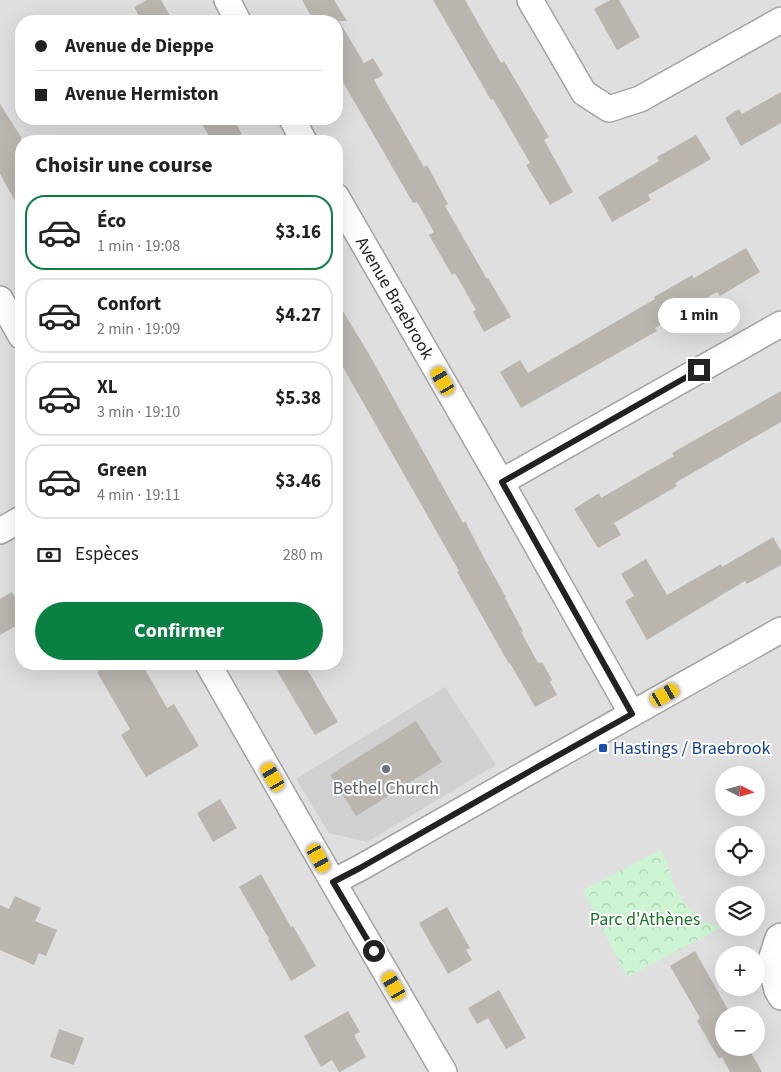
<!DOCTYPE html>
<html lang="fr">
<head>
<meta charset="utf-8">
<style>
  :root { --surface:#fff; --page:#f6f6f6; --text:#222; --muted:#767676; --line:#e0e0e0; --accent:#0b8043 }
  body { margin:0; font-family:"Source Sans 3",sans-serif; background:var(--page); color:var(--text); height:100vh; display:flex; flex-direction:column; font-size:19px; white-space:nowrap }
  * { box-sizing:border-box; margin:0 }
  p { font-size:16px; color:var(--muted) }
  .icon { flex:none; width:28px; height:28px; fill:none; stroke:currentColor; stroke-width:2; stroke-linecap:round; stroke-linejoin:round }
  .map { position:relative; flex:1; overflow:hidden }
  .details { position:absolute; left:15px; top:135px; width:328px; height:535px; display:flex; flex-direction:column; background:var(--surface); border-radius:20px; box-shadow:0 5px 20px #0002 }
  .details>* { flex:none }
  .top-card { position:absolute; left:15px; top:15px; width:328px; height:110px; border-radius:20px; box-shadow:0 5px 20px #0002; display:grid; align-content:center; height:110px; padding:0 20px; background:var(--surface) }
  .needle { width:32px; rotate:96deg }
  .controls { position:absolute; left:715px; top:766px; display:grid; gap:10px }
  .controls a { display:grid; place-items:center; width:50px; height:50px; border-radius:50%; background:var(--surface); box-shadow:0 5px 20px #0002; font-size:25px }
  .end { position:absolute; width:22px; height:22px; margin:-11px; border:6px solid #222; background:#fff; box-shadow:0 0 0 2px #fff }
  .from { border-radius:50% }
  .bubble { position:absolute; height:35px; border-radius:18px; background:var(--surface); box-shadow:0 5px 20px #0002; font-size:16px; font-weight:700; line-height:35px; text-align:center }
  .car { position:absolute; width:15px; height:30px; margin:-15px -8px; border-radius:6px; box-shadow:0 0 4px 1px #0007; background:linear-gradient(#f5c518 24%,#345 0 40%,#f5c518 0 76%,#345 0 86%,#f5c518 0) }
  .top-card b { display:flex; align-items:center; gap:18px; height:48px; font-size:19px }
  .top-card b+b { border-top:1px solid var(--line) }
  .top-card i { width:12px; height:12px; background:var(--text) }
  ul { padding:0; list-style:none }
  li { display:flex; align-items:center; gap:15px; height:75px; margin:0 10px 8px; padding:0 10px; border:2px solid var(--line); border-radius:20px }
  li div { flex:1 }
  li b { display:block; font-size:19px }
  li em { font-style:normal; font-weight:700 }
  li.on { border-color:var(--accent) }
  li>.icon { width:45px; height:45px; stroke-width:1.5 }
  h2 { padding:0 20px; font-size:22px; line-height:60px }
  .pay { display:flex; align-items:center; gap:12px; height:55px; padding:0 20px; font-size:19px }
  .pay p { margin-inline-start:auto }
  .button { display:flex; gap:10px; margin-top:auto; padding:10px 20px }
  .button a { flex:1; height:58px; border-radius:30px; background:var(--accent); color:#fff; font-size:20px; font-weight:700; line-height:58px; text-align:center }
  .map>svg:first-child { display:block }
  .residential { fill:#e0dfdf; fill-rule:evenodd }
  .religious { fill:#d0d0d0 }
  .park { fill:url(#park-crowns) }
  .building { fill:#bab5af }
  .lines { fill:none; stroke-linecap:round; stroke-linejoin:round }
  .minor-casing { stroke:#a3a3a3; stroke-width:28 }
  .minor { stroke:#fff; stroke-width:25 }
  .route { stroke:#222; stroke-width:6 }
  .transit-dot { fill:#1a4fb4; stroke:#fff; stroke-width:2 }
  .worship-dot { fill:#6b7280; stroke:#fff; stroke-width:2 }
  .labels { text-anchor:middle; stroke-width:4; stroke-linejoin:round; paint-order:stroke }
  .street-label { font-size:18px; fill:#222; stroke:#fff }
  .transit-label { font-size:18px; fill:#164399; stroke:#fff; text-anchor:start }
  .worship-label { font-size:18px; fill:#5b616d; stroke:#fff }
  .park-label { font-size:18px; fill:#197626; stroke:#fff }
</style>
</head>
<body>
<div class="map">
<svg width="781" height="1072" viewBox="0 0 781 1072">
  <defs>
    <pattern id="park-crowns" width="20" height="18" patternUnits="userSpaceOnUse" patternTransform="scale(1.25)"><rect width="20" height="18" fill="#cdf4d2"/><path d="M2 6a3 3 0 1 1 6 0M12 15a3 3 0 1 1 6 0" fill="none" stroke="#b0d1b4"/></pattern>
  </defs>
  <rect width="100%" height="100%" fill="#f1efea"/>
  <!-- residential -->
  <path class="residential" d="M 0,0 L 781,0 L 781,1072 L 0,1072 ZM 21,21 L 336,21 L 336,119 L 21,119 ZM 21,141 L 336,141 L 336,664 L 21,664 ZM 724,775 L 756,775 L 756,808 L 724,808 ZM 724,835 L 756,835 L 756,868 L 724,868 ZM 724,895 L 756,895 L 756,928 L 724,928 ZM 724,955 L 756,955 L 756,988 L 724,988 ZM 724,1015 L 756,1015 L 756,1048 L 724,1048 Z"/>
  <!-- religious -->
  <path class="religious" d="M 445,687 L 496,765 L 367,842 L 329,833 L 296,779 Z"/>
  <!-- park -->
  <path class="park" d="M 661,850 L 665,858 L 675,887 L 684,903 L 703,921 L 722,927 L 627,977 L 583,890 Z"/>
  <!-- building -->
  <path class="building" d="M 147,0 L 161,0 L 173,21 L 142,21 L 134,7 Z
    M 302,0 L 334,0 L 347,21 L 339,21 L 364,63 L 373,58 L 383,75 L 374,80 L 424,167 L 427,165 L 448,204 L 445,206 L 487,279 L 488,278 L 511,317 L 484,332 L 473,312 L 476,310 L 455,273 L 452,275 L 429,235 L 434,232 L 417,202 L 413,203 L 336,70 L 336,21 L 314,21 Z
    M 433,0 L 465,0 L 501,63 L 504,61 L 549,137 L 544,140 L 573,192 L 550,205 L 526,165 L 530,163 L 493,99 L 491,100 Z
    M 610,0 L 619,0 L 640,37 L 617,50 L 594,9 Z
    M 781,92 L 781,123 L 741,146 L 725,118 L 739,109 L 742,114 Z
    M 0,104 L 21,137 L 21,212 L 0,174 Z
    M 199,119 L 233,119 L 242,134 L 229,141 L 212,141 Z
    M 696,135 L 711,159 L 648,195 L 651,200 L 612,222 L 598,197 L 659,161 L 657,157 Z
    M 746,248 L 760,272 L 720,296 L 717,292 L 655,328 L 657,331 L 521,408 L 500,372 L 520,360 L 528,373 L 655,299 L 654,297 L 692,275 L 694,278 Z
    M 336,300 L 369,354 L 463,523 L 465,521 L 484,558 L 506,597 L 505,598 L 523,631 L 521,632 L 538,663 L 542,662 L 552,680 L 550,682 L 557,695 L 535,707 L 510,663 L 509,664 L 457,572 L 459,571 L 336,355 Z
    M 781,391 L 781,422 L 675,483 L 677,486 L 614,523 L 621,535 L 598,548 L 574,509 L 599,493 L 601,498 L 674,456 L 672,453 Z
    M 773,537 L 781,551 L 781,565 L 747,584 L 745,581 L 647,640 L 625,601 L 634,596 L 621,574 L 646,559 L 667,595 L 721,564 L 722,567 Z
    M 12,592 L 21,608 L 21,623 L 0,635 L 0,599 Z
    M 111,664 L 142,664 L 167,708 L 174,704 L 199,746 L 146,777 L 121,735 L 130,729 L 97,672 Z
    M 273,664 L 304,664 L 338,722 L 315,735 Z
    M 416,721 L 442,762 L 356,816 L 330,775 Z
    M 220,799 L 237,828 L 213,842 L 197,813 Z
    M 261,874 L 291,927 L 293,926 L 316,966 L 291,981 L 268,940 L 269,939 L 239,887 Z
    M 15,896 L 41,908 L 35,921 L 57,930 L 46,956 L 39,953 L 34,965 L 0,950 L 0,905 L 9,909 Z
    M 447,907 L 470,948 L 466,950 L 472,960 L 448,974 L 419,923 Z
    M 695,951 L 731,1015 L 724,1015 L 724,1048 L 748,1048 L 762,1072 L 730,1072 L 722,1057 L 719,1059 L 697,1021 L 700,1018 L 670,966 Z
    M 499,990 L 526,1038 L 506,1049 L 488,1018 L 477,1024 L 468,1008 Z
    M 348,1011 L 360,1032 L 354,1035 L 366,1057 L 340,1072 L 339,1072 L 332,1060 L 321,1067 L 304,1036 Z
    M 59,1029 L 84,1038 L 74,1065 L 50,1057 Z"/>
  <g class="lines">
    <!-- minor casing -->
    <g class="minor-casing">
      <path id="minor" d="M 227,0 L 238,21
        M 530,0 L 584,93 L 609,109 L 640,99 L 781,20
        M 292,119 L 304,141
        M 336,196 L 501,482 L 632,714
        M 0,299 L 21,336
        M 501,482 L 781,324
        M 0,531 L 21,519
        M 208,664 L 333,882 L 444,1072
        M 333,882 L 360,868 L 532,770 L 781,630
        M 781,936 L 778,938 L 770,963 L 777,990 L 781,997"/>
    </g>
    <!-- minor -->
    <use href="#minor" class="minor"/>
  </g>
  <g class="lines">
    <!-- route -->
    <path class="route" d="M 374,951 L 333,882 L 360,868 L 532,770 L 632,714 L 502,482 L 699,370"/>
  </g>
  <!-- markers -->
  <rect class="transit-dot" x="598" y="743" width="10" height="10" rx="2.5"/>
  <circle class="worship-dot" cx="386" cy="769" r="5"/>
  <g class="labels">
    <!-- street labels -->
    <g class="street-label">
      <text transform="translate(395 298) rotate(60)" y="6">Avenue Braebrook</text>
    </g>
    <!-- transit labels -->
    <g class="transit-label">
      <text x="613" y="754">Hastings / Braebrook</text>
    </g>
    <!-- worship labels -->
    <g class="worship-label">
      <text x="386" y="794">Bethel Church</text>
    </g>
    <!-- park labels -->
    <g class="park-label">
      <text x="645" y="925">Parc d'Athènes</text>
    </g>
  </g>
</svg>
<div class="controls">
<a><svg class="needle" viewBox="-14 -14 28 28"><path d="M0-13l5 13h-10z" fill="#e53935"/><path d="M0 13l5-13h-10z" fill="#767676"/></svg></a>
<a><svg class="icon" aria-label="locate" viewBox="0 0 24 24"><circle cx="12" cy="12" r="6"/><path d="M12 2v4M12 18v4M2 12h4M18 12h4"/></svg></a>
<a><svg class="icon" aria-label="layers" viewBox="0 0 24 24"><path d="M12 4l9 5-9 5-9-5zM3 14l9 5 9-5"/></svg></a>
<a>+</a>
<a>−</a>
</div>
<i class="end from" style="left:374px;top:951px"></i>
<i class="end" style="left:699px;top:370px"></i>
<div class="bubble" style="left:658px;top:298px;width:82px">1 min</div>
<i class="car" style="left:443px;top:381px;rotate:330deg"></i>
<i class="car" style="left:665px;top:695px;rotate:60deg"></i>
<i class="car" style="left:273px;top:777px;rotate:330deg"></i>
<i class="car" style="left:319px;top:858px;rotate:151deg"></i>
<i class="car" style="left:394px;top:986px;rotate:330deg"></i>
<div class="top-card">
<b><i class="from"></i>Avenue de Dieppe</b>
<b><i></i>Avenue Hermiston</b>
</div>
<section class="details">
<h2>Choisir une course</h2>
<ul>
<li class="on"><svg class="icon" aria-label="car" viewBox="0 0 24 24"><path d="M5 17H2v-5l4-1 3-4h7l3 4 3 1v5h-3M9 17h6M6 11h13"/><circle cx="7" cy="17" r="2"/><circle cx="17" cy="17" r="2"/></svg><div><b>Éco</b><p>1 min · 19:08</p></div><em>$3.16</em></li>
<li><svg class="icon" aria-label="car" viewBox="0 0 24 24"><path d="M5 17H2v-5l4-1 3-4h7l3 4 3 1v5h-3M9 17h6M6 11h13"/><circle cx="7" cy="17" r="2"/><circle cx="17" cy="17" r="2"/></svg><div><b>Confort</b><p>2 min · 19:09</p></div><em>$4.27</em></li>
<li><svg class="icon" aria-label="car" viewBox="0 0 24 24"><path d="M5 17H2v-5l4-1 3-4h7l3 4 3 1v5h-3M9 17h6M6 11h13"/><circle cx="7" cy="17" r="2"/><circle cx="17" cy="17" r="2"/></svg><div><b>XL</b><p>3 min · 19:10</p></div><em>$5.38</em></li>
<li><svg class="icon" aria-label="car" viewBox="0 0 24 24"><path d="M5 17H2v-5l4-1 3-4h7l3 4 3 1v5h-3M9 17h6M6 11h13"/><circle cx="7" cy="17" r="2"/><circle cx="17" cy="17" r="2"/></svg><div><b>Green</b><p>4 min · 19:11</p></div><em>$3.46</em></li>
</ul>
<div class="pay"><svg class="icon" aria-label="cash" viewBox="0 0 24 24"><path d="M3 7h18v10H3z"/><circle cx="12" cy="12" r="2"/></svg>Espèces<p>280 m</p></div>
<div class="button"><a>Confirmer</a></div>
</section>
</div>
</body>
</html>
